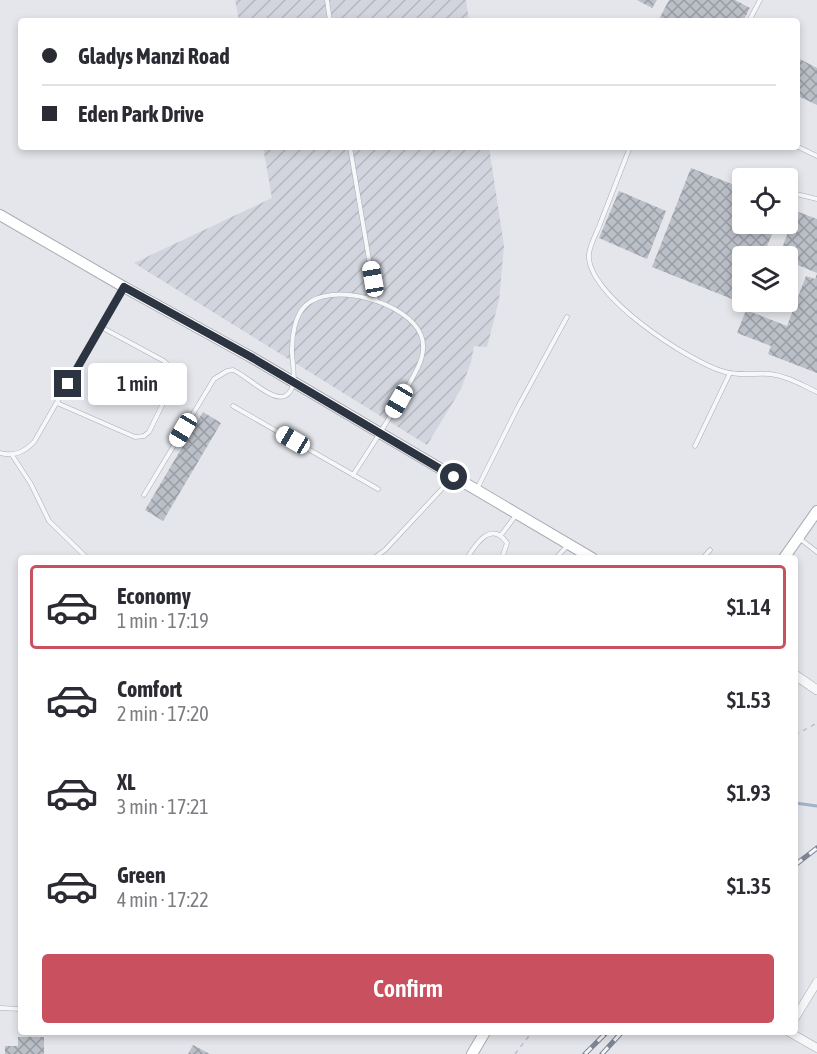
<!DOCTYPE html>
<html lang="en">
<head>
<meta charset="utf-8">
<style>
  :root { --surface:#fff; --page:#f7f7f7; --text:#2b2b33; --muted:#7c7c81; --line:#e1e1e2; --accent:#c8505f }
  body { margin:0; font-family:"Asap Condensed",sans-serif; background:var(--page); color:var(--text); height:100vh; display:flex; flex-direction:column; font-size:22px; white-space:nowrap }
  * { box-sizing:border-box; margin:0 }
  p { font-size:20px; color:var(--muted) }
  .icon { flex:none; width:33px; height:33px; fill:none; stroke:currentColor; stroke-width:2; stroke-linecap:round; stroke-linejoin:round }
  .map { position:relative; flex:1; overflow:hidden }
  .panel { position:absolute; left:18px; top:555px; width:780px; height:480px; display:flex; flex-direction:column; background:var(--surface); border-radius:6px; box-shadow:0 3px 9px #0003 }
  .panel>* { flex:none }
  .guide { position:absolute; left:18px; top:18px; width:782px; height:132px; border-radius:6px; box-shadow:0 3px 9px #0003; display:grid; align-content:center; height:132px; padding:0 24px; background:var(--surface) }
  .buttons { position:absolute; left:732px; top:168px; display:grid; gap:12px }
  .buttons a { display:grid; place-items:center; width:66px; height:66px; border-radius:6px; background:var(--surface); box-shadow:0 3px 9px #0003; font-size:30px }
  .end { position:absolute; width:27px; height:27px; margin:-14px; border:8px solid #2c3442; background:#fff; box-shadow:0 0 0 3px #fff }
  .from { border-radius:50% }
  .bubble { position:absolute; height:42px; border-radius:6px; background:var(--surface); box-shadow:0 3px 9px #0003; font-size:20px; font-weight:600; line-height:42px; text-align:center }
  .car { position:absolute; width:18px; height:36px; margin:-18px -9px; border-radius:8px; box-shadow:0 0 4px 2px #0007; background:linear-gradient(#fff 24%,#345 0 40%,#fff 0 76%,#345 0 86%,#fff 0) }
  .guide b { display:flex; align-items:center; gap:21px; height:57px; font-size:22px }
  .guide b+b { border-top:2px solid var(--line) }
  .guide i { width:15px; height:15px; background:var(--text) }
  ul { padding:10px 0 0; list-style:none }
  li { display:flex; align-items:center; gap:18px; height:84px; margin:0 12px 9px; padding:0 12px; border:3px solid transparent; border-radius:6px }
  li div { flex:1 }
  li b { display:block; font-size:22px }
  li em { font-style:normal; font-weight:600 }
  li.on { border-color:var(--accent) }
  li>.icon { width:54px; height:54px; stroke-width:1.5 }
  .primary-button { display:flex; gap:12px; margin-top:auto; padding:12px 24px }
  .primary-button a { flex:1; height:69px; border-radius:6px; background:var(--accent); color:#fff; font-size:24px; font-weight:600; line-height:69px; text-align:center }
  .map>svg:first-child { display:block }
  .industrial { fill:url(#industrial-furrows) }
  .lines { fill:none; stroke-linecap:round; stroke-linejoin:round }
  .stream { stroke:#a1b3c9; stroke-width:3 }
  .building { fill:url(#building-cross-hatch) }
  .service-casing { stroke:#a9adb5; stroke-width:5 }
  .minor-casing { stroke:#a9adb5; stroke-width:9 }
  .tertiary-casing { stroke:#a9adb5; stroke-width:10 }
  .secondary-casing { stroke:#a9adb5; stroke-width:12 }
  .path { stroke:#bdc0c6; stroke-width:1.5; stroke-dasharray:4.5 4.5; stroke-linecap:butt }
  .service { stroke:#f6f7f9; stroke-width:4 }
  .minor { stroke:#f6f7f9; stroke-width:8 }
  .tertiary { stroke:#f6f7f9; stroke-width:9 }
  .secondary { stroke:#fff; stroke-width:10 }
  .rail-casing { stroke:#7e8594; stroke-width:5 }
  .rail { stroke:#f3f5f8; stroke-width:3; stroke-dasharray:9; stroke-linecap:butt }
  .route { stroke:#2c3442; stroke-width:8 }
</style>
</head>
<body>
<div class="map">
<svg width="817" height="1054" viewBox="0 0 817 1054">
  <defs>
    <pattern id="industrial-furrows" width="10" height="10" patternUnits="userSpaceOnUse" patternTransform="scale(1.5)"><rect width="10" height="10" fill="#d2d5dd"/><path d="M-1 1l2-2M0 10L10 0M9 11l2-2" fill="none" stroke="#b4b7bf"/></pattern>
    <pattern id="building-cross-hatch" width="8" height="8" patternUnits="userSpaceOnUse" patternTransform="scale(1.5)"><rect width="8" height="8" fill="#bbbfc7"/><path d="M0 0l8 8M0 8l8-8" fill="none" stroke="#989ca3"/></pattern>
  </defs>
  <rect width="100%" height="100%" fill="#e4e6eb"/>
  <!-- industrial -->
  <path class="industrial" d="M 235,0 L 466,0 L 469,21 L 239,21 Z
    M 263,147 L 489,147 L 504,246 L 499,300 L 487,347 L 474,346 L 471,362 L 461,389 L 427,445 L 134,263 L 272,198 Z"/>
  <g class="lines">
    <!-- stream -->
    <path class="stream" d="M 795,803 L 817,806"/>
  </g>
  <!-- building -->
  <path class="building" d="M 637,0 L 657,0 L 652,8 Z
    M 669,0 L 735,0 L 750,8 L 743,21 L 658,21 Z
    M 796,57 L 817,68 L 817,105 L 796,95 Z
    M 691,168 L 742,188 L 742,224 L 776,224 L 763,256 L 742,256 L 742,303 L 652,267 Z
    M 619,191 L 666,211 L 647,259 L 599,238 Z
    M 796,211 L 817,219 L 817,273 L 788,261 L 788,256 L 779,256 Z
    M 817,274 L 817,373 L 768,354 L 771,346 L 737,333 L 746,310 L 787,326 L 806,276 L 815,279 Z
    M 203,412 L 221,423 L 163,521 L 145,510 Z
    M 18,1037 L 44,1037 L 44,1054 L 5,1054 L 5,1046 L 18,1046 Z
    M 193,1045 L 210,1054 L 188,1054 Z"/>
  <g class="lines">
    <!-- service casing -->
    <g class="service-casing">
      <path id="service" d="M 327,0 L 330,21
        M 749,21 L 760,0
        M 796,146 L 817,156
        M 350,147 L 376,301
        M 630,147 C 620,173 610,198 600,224 C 597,233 590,244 589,254 C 585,294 689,362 725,372 C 740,376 755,373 770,374 C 787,376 802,385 817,392
        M 788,192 L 817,199
        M 57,403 L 135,437 L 144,436 L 149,432 L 173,383 L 170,367 L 164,361 L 101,327
        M 233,406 L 378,489
        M 695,446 L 730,373
        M 0,453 C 14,457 24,452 34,442 L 122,289
        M 12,455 L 31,484 L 49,521 L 86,557
        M 477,489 L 518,407 L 567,317
        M 144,495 L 214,379 L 227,371 L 233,370 C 246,375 272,402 285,396 C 300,389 291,360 292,349 C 292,335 295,316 305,306 C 330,280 408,302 421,335 C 428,353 417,370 408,386 C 391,416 372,446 353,475
        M 501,535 L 517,514
        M 799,538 L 817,552
        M 374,558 L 385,550 L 453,477
        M 467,558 C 476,544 491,520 507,543 L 502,558
        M 556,558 L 568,545
        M 703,558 L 710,550
        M 0,1008 L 21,1009"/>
    </g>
    <!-- minor casing -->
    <g class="minor-casing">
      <path id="minor" d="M 795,1018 L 817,982
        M 789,1032 L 817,1048"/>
    </g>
    <!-- tertiary casing -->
    <g class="tertiary-casing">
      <path id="tertiary" d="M 795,675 L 817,690"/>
    </g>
    <!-- secondary casing -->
    <g class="secondary-casing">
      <path id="secondary" d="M 0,215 L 124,287 L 251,357 L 592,558
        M 784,558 L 817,511
        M 472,1054 L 485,1032"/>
    </g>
    <!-- path -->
    <path class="path" d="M 795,735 L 817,723
      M 515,1054 L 532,1032"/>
    <!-- service -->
    <use href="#service" class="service"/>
    <!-- minor -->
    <use href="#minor" class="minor"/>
    <!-- tertiary -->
    <use href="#tertiary" class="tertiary"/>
    <!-- secondary -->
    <use href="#secondary" class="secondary"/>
    <!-- rail casing -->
    <g class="rail-casing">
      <path id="rail" d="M 795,865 L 817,848
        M 585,1054 L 607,1032
        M 602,1054 L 622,1032"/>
    </g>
    <!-- rail -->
    <use href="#rail" class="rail"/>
  </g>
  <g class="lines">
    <!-- route -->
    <path class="route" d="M 68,384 L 124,287 L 251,357 L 454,477"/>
  </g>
</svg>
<div class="buttons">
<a><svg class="icon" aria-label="locate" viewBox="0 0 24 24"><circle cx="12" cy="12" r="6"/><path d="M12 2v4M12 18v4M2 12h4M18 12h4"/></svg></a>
<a><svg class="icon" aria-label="layers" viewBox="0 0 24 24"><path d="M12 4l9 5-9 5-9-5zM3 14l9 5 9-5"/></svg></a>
</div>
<i class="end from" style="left:454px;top:477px"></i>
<i class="end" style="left:68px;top:384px"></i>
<div class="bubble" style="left:88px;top:363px;width:99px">1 min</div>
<i class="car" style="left:373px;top:279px;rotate:350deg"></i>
<i class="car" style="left:399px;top:401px;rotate:210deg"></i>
<i class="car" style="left:183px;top:430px;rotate:211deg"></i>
<i class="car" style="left:293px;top:440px;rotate:300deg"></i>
<div class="guide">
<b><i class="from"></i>Gladys Manzi Road</b>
<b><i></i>Eden Park Drive</b>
</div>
<section class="panel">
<ul>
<li class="on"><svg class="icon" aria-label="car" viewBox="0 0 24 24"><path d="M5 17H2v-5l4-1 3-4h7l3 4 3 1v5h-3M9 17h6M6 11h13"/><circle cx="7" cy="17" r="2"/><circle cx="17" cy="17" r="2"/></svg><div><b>Economy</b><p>1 min · 17:19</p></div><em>$1.14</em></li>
<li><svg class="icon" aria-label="car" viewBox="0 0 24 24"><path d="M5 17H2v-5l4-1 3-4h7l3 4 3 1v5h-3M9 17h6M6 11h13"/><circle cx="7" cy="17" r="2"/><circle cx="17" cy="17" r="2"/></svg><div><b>Comfort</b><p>2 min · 17:20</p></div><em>$1.53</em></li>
<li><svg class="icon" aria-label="car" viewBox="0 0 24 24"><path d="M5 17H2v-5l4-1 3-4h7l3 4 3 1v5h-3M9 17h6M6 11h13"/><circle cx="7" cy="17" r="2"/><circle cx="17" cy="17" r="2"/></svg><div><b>XL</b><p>3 min · 17:21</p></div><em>$1.93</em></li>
<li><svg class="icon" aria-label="car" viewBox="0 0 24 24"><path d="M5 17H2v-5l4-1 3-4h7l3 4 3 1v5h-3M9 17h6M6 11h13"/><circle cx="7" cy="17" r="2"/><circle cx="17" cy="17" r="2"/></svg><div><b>Green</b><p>4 min · 17:22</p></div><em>$1.35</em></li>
</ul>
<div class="primary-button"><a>Confirm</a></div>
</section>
</div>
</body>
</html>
